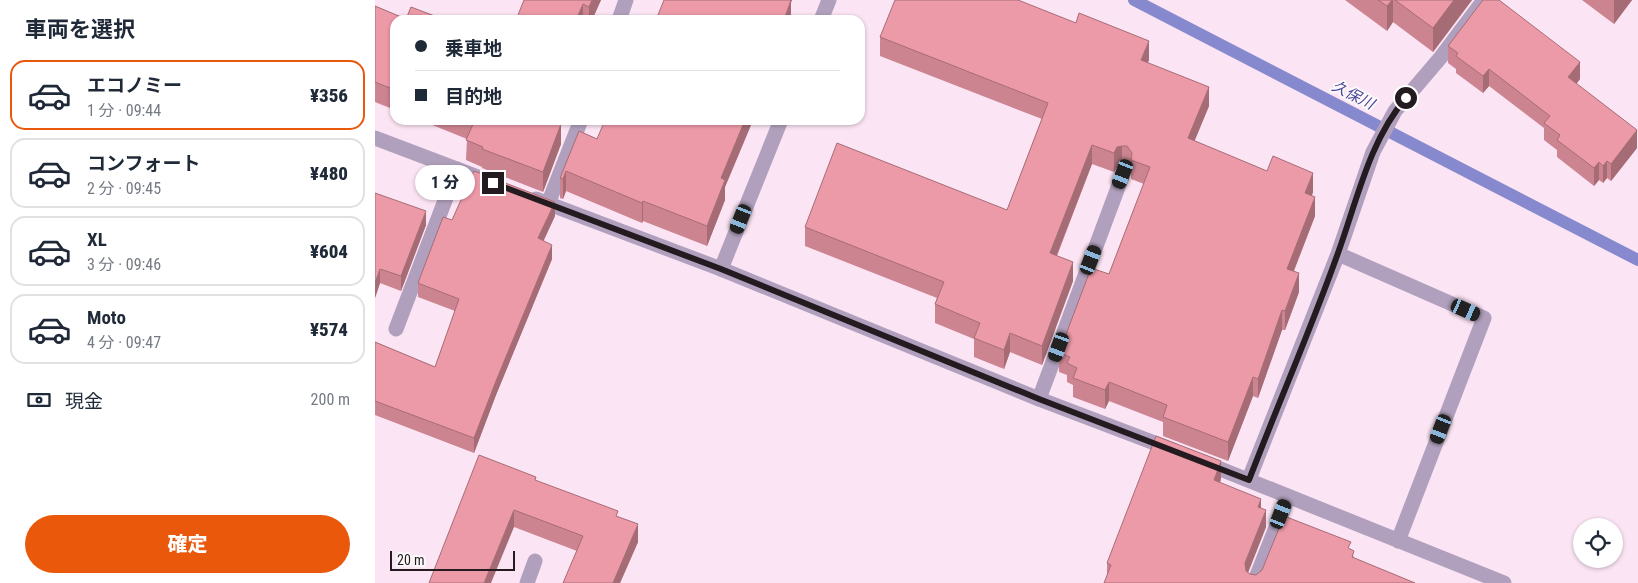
<!DOCTYPE html>
<html lang="ja">
<head>
<meta charset="utf-8">
<style>
  :root { --surface:#fff; --page:#f6f6f7; --text:#1f2937; --muted:#747a83; --line:#e0e1e3; --accent:#ea580c }
  body { margin:0; font-family:"Roboto Condensed","Noto Sans JP",sans-serif; background:var(--page); color:var(--text); height:100vh; display:flex; flex-direction:column; font-size:19px; white-space:nowrap }
  * { box-sizing:border-box; margin:0 }
  p { font-size:16px; color:var(--muted) }
  .icon { flex:none; width:28px; height:28px; fill:none; stroke:currentColor; stroke-width:2; stroke-linecap:round; stroke-linejoin:round }
  .map { position:relative; flex:1; overflow:hidden }
  .drawer { display:flex; flex-direction:column; background:var(--surface); width:375px }
  .drawer>* { flex:none }
  .top-card { position:absolute; left:15px; top:15px; width:475px; height:110px; border-radius:15px; box-shadow:0 1px 4px #0004; display:grid; align-content:center; height:110px; padding:0 25px; background:var(--surface) }
  .fabs { position:absolute; left:1198px; top:518px; display:grid; gap:10px }
  .fabs a { display:grid; place-items:center; width:50px; height:50px; border-radius:50%; background:var(--surface); box-shadow:0 1px 4px #0004; font-size:25px }
  .scale { position:absolute; left:15px; bottom:12px; width:125px; box-sizing:border-box; padding-left:5px; border:2px solid #231b20; border-top:0; font-size:14px; line-height:18px; white-space:nowrap; color:#231b20; -webkit-text-stroke:4px #fcf8fa; paint-order:stroke }
  .end { position:absolute; width:22px; height:22px; margin:-11px; border:6px solid #231b20; background:#fff; box-shadow:0 0 0 2px #fff }
  .from { border-radius:50% }
  .bubble { position:absolute; height:35px; border-radius:18px; background:var(--surface); box-shadow:0 1px 4px #0004; font-size:16px; font-weight:800; line-height:35px; text-align:center }
  .car { position:absolute; width:15px; height:30px; margin:-15px -8px; border-radius:6px; box-shadow:0 0 4px 1px #0007; background:linear-gradient(#222 24%,#8ab4d8 0 40%,#222 0 76%,#8ab4d8 0 86%,#222 0) }
  .top-card b { display:flex; align-items:center; gap:18px; height:48px; font-size:19px }
  .top-card b+b { border-top:1px solid var(--line) }
  .top-card i { width:12px; height:12px; background:var(--text) }
  ul { padding:0; list-style:none }
  li { display:flex; align-items:center; gap:15px; height:70px; margin:0 10px 8px; padding:0 15px; border:2px solid var(--line); border-radius:15px }
  li div { flex:1 }
  li b { display:block; font-size:19px }
  li em { font-style:normal; font-weight:800 }
  li.on { border-color:var(--accent) }
  li>.icon { width:45px; height:45px; stroke-width:1.5 }
  h2 { padding:0 25px; font-size:22px; line-height:60px }
  .pay { display:flex; align-items:center; gap:12px; height:55px; padding:0 25px; font-size:19px }
  .pay p { margin-inline-start:auto }
  .action { display:flex; gap:10px; margin-top:auto; padding:10px 25px }
  .action a { flex:1; height:58px; border-radius:30px; background:var(--accent); color:#fff; font-size:20px; font-weight:800; line-height:58px; text-align:center }
  main { display:flex; flex:1; min-height:0 }
  .map>svg:first-child { display:block }
  .lines { fill:none; stroke-linecap:round; stroke-linejoin:round }
  .stream { stroke:#8689cd; stroke-width:12 }
  .service { stroke:#b1a0bd; stroke-width:15 }
  .minor { stroke:#b1a0bd; stroke-width:15 }
  .wall { fill:#cc8490 }
  .shaded-wall { fill:#a66c76 }
  .building { fill:#ed9aa8; stroke:#a66c76 }
  .route { stroke:#231b20; stroke-width:6 }
  .labels { text-anchor:middle; stroke-width:4; stroke-linejoin:round; paint-order:stroke }
  .water-label { font-size:15px; font-style:italic; fill:#484597; stroke:#fcf8fa }
</style>
</head>
<body>
<main>
<section class="drawer">
<h2>車両を選択</h2>
<ul>
<li class="on"><svg class="icon" aria-label="car" viewBox="0 0 24 24"><path d="M5 17H2v-5l4-1 3-4h7l3 4 3 1v5h-3M9 17h6M6 11h13"/><circle cx="7" cy="17" r="2"/><circle cx="17" cy="17" r="2"/></svg><div><b>エコノミー</b><p>1 分 · 09:44</p></div><em>¥356</em></li>
<li><svg class="icon" aria-label="car" viewBox="0 0 24 24"><path d="M5 17H2v-5l4-1 3-4h7l3 4 3 1v5h-3M9 17h6M6 11h13"/><circle cx="7" cy="17" r="2"/><circle cx="17" cy="17" r="2"/></svg><div><b>コンフォート</b><p>2 分 · 09:45</p></div><em>¥480</em></li>
<li><svg class="icon" aria-label="car" viewBox="0 0 24 24"><path d="M5 17H2v-5l4-1 3-4h7l3 4 3 1v5h-3M9 17h6M6 11h13"/><circle cx="7" cy="17" r="2"/><circle cx="17" cy="17" r="2"/></svg><div><b>XL</b><p>3 分 · 09:46</p></div><em>¥604</em></li>
<li><svg class="icon" aria-label="car" viewBox="0 0 24 24"><path d="M5 17H2v-5l4-1 3-4h7l3 4 3 1v5h-3M9 17h6M6 11h13"/><circle cx="7" cy="17" r="2"/><circle cx="17" cy="17" r="2"/></svg><div><b>Moto</b><p>4 分 · 09:47</p></div><em>¥574</em></li>
</ul>
<div class="pay"><svg class="icon" aria-label="cash" viewBox="0 0 24 24"><path d="M3 7h18v10H3z"/><circle cx="12" cy="12" r="2"/></svg>現金<p>200 m</p></div>
<div class="action"><a>確定</a></div>
</section>
<div class="map">
<svg width="1263" height="583" viewBox="0 0 1263 583">
  <rect width="100%" height="100%" fill="#fbe4f3"/>
  <g class="lines">
    <!-- stream -->
    <path class="stream" d="M 759,0 L 1263,260"/>
    <!-- service -->
    <path class="service" d="M 244,20 L 251,0
      M 446,20 L 454,0
      M 173,204 L 206,120
      M 346,269 L 406,120
      M 21,329 L 82,169
      M 664,399 L 748,174
      M 152,583 L 160,561
      M 879,583 L 913,497"/>
    <!-- minor -->
    <path class="minor" d="M 0,138 L 116,182
      M 161,199 L 346,269 L 664,399 L 798,450
      M 963,254 L 1109,318 L 1023,541
      M 828,462 L 1129,583
      M 874,479 L 963,254 L 998,152 L 1020,111 L 1066,57 L 1109,0"/>
  </g>
  <!-- wall -->
  <path class="wall" d="M 226,0 L 217,20 L 141,20 Z
    M 970,0 L 1097,0 L 1058,52 L 1018,22 L 1012,31 Z
    M 1207,0 L 1257,0 L 1239,24 Z
    M 0,6 L 31,19 L 65,20 L 20,20 L 20,110 L 0,102 Z
    M 505,37 L 774,60 L 772,63 L 834,106 L 819,141 L 938,192 L 937,196 L 940,216 L 919,271 L 924,292 L 910,330 L 907,330 L 883,398 L 878,396 L 853,461 L 788,436 L 788,422 L 734,401 L 730,409 L 698,397 L 698,385 L 692,382 L 692,375 L 684,372 L 684,353 L 734,274 L 769,184 L 756,179 L 756,171 L 752,165 L 747,165 L 742,167 L 739,172 L 717,164 L 682,256 L 698,281 L 667,365 L 635,352 L 629,369 L 599,357 L 599,339 L 560,323 L 560,304 L 562,298 L 430,246 L 430,227 L 632,210 L 667,119 L 505,56 Z
    M 1073,46 L 1205,79 L 1201,84 L 1262,148 L 1236,181 L 1232,178 L 1228,183 L 1224,180 L 1219,186 L 1182,157 L 1182,150 L 1169,140 L 1169,128 L 1114,86 L 1108,93 L 1081,73 L 1081,69 L 1073,63 Z
    M 45,120 L 176,120 L 186,144 L 168,192 L 107,168 L 107,167 L 91,160 L 92,139 Z
    M 376,121 L 376,125 L 350,187 L 350,200 L 332,246 L 268,221 L 267,223 L 191,191 L 188,199 L 185,198 L 185,178 L 204,131 L 222,139 Z
    M 0,193 L 51,225 L 26,291 L 5,283 L 0,298 Z
    M 180,216 L 168,241 L 177,259 L 121,395 L 99,453 L 0,415 L 0,342 L 60,367 L 80,311 L 43,297 L 43,283 Z
    M 846,479 L 845,483 L 886,508 L 891,527 L 873,573 L 875,574 L 881,575 L 976,549 L 979,558 L 1040,583 L 732,576 L 732,563 Z
    M 161,481 L 243,517 L 263,542 L 245,583 L 188,583 L 202,551 L 139,527 L 54,583 Z"/>
  <!-- shaded-wall -->
  <path class="shaded-wall" d="M 217,0 L 226,0 L 217,20 L 214,20 L 214,7 Z
    M 410,0 L 417,0 L 416,3 L 416,20 L 409,20 Z
    M 1017,0 L 1018,0 L 1018,22 L 1012,31 L 1012,6 Z
    M 1079,0 L 1097,0 L 1058,52 L 1058,28 Z
    M 1239,0 L 1257,0 L 1239,24 Z
    M 208,4 L 208,20 L 201,20 Z
    M 774,41 L 774,60 L 766,79 L 766,60 Z
    M 1205,62 L 1205,79 L 1193,95 L 1193,77 Z
    M 1114,69 L 1114,86 L 1108,93 L 1108,76 Z
    M 834,87 L 834,106 L 813,157 L 813,138 Z
    M 370,120 L 376,120 L 376,125 L 350,187 L 350,200 L 332,246 L 332,226 L 346,178 Z
    M 186,124 L 186,144 L 168,192 L 168,172 Z
    M 1262,130 L 1262,148 L 1236,181 L 1236,164 Z
    M 717,145 L 717,164 L 675,272 L 675,253 Z
    M 747,146 L 747,165 L 742,167 L 739,172 L 739,153 L 742,147 Z
    M 1232,161 L 1232,178 L 1228,183 L 1228,166 Z
    M 1224,162 L 1224,180 L 1219,186 L 1219,168 Z
    M 191,171 L 191,191 L 188,199 L 188,179 Z
    M 938,173 L 938,192 L 930,212 L 930,193 Z
    M 940,197 L 940,216 L 912,288 L 912,269 Z
    M 268,201 L 268,221 L 267,223 L 267,203 Z
    M 180,202 L 180,216 L 163,253 L 163,238 Z
    M 51,211 L 51,225 L 26,291 L 26,276 Z
    M 177,245 L 177,259 L 121,395 L 99,453 L 99,438 L 121,381 Z
    M 698,262 L 698,281 L 667,365 L 667,346 Z
    M 5,269 L 5,283 L 0,298 L 0,283 Z
    M 924,273 L 924,292 L 910,330 L 910,311 Z
    M 907,310 L 907,330 L 883,398 L 883,379 Z
    M 635,333 L 635,352 L 629,369 L 629,350 Z
    M 878,377 L 878,396 L 853,461 L 853,442 Z
    M 734,382 L 734,401 L 730,409 L 730,390 Z
    M 846,461 L 846,479 L 839,498 L 839,480 Z
    M 886,499 L 886,516 L 883,507 Z
    M 139,510 L 139,527 L 116,583 L 109,583 Z
    M 891,510 L 891,527 L 870,580 L 870,563 Z
    M 263,524 L 263,542 L 245,583 L 238,583 Z"/>
  <!-- building -->
  <path class="building" d="M 149,0 L 217,0 L 214,7 L 208,4 L 201,20 L 141,20 Z
    M 289,0 L 416,0 L 409,20 L 281,20 Z
    M 520,0 L 643,0 L 701,23 L 704,13 L 774,41 L 766,60 L 834,87 L 813,138 L 892,171 L 898,156 L 938,173 L 930,193 L 940,197 L 912,269 L 924,273 L 910,311 L 907,310 L 883,379 L 878,377 L 853,442 L 788,417 L 792,405 L 734,382 L 730,390 L 698,378 L 702,368 L 692,363 L 695,357 L 684,353 L 716,268 L 734,274 L 775,167 L 756,160 L 757,153 L 752,146 L 747,146 L 742,147 L 739,153 L 717,145 L 675,253 L 698,262 L 667,346 L 635,333 L 629,350 L 599,338 L 605,323 L 560,304 L 569,282 L 430,227 L 462,143 L 632,210 L 673,103 L 505,37 Z
    M 1003,0 L 1017,0 L 1012,6 Z
    M 1020,0 L 1079,0 L 1058,28 Z
    M 1108,0 L 1124,0 L 1205,62 L 1193,77 L 1262,130 L 1236,164 L 1232,161 L 1228,166 L 1224,162 L 1219,168 L 1182,140 L 1185,135 L 1169,123 L 1175,116 L 1114,69 L 1108,76 L 1081,56 L 1083,53 L 1073,46 Z
    M 0,6 L 31,19 L 36,7 L 65,18 L 65,20 L 20,20 L 20,90 L 0,82 Z
    M 95,120 L 176,120 L 186,124 L 168,172 L 107,149 L 108,147 L 91,140 L 99,122 Z
    M 230,120 L 370,120 L 346,178 L 350,180 L 332,226 L 268,201 L 267,203 L 191,171 L 188,179 L 185,178 L 204,131 L 222,139 Z
    M 99,171 L 180,202 L 163,238 L 177,245 L 121,381 L 99,438 L 0,401 L 0,342 L 60,367 L 84,299 L 43,283 L 68,217 L 77,220 Z
    M 0,193 L 51,211 L 26,276 L 5,269 L 0,283 Z
    M 781,436 L 846,461 L 839,480 L 886,499 L 883,507 L 891,510 L 870,563 L 871,571 L 875,574 L 881,575 L 887,570 L 909,516 L 976,542 L 973,548 L 979,551 L 977,557 L 1040,583 L 729,583 L 736,565 L 732,563 Z
    M 104,455 L 161,477 L 160,480 L 243,511 L 241,516 L 263,524 L 238,583 L 188,583 L 208,536 L 139,510 L 109,583 L 54,583 Z"/>
  <g class="lines">
    <!-- route -->
    <path class="route" d="M 118,183 L 346,269 L 664,399 L 874,480 C 903,404 936,329 963,253 C 982,201 994,141 1031,98"/>
  </g>
  <g class="labels">
    <!-- water labels -->
    <g class="water-label">
      <text transform="translate(978 95) rotate(27)" y="5">久保川</text>
    </g>
  </g>
</svg>
<div class="fabs">
<a><svg class="icon" aria-label="locate" viewBox="0 0 24 24"><circle cx="12" cy="12" r="6"/><path d="M12 2v4M12 18v4M2 12h4M18 12h4"/></svg></a>
</div>
<div class="scale">20 m</div>
<i class="end from" style="left:1031px;top:98px"></i>
<i class="end" style="left:118px;top:183px"></i>
<div class="bubble" style="left:40px;top:165px;width:60px">1 分</div>
<i class="car" style="left:748px;top:174px;rotate:201deg"></i>
<i class="car" style="left:366px;top:219px;rotate:202deg"></i>
<i class="car" style="left:716px;top:260px;rotate:21deg"></i>
<i class="car" style="left:1091px;top:310px;rotate:114deg"></i>
<i class="car" style="left:684px;top:347px;rotate:200deg"></i>
<i class="car" style="left:1066px;top:429px;rotate:201deg"></i>
<i class="car" style="left:906px;top:514px;rotate:21deg"></i>
<div class="top-card">
<b><i class="from"></i>乗車地</b>
<b><i></i>目的地</b>
</div>
</div>
</main>
</body>
</html>
